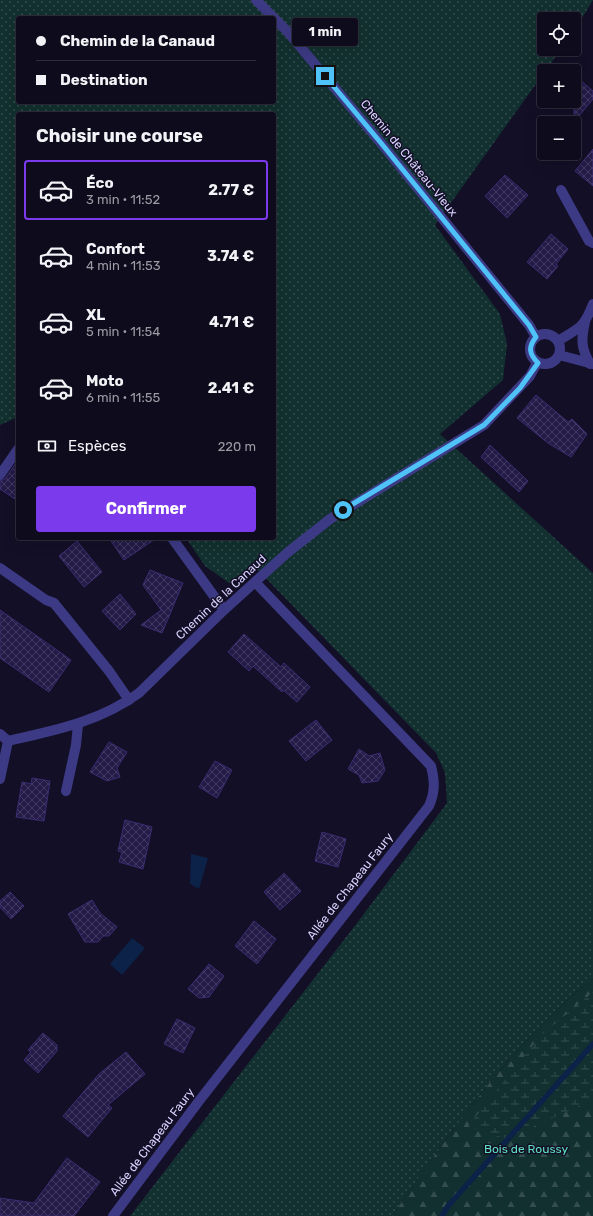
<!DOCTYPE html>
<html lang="fr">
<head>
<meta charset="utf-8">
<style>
  :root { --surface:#0e0b1c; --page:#1c1929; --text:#f1f3f6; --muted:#9b9ba3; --line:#2e2b3b; --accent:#7c3aed }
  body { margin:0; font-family:Rubik,sans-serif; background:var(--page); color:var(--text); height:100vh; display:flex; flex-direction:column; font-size:15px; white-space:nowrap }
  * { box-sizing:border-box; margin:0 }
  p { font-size:13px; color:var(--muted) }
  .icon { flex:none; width:22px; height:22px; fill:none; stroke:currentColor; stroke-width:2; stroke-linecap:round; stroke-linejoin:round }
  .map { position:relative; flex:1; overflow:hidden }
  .sheet { position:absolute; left:16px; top:112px; width:260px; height:428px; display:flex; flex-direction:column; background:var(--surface); border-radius:4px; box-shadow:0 4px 16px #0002,0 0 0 1px var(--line) }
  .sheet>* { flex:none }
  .hud { position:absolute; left:16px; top:16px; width:260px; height:88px; border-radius:4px; box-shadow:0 4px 16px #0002,0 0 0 1px var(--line); display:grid; align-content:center; height:88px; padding:0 20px; background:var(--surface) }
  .fabs { position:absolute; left:537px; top:12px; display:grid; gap:8px }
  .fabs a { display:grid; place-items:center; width:44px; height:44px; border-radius:4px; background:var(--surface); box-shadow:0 4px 16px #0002,0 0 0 1px var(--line); font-size:20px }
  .end { position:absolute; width:18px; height:18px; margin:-9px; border:5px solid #4fc3f7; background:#111; box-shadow:0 0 0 2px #111 }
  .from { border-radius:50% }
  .bubble { position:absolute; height:28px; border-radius:4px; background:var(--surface); box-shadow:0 4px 16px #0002,0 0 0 1px var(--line); font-size:13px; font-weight:700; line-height:28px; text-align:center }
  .hud b { display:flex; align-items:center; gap:14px; height:38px; font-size:15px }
  .hud b+b { border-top:1px solid var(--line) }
  .hud i { width:10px; height:10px; background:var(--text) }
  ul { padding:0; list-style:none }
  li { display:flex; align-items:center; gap:12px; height:60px; margin:0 8px 6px; padding:0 12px; border:2px solid transparent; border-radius:4px }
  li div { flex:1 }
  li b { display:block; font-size:15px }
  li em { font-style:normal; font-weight:700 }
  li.on { border-color:var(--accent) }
  li>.icon { width:36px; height:36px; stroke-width:1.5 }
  h2 { padding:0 20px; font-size:18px; line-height:48px }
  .pay { display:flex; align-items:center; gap:10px; height:44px; padding:0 20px; font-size:15px }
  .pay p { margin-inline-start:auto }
  .action { display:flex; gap:8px; margin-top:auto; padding:8px 20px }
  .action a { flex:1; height:46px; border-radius:4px; background:var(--accent); color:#fff; font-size:16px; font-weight:700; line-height:46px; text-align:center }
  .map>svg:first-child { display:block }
  .grass { fill:url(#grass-dots); fill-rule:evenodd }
  .forest { fill:url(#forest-firs) }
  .wetland { fill:url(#wetland-marsh) }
  .water { fill:#0c2248 }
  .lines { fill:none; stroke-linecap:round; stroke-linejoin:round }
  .stream { stroke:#0c2248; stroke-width:5.5 }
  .building { fill:url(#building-cross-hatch); stroke:#3b2d73 }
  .service { stroke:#3d3a85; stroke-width:10 }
  .minor { stroke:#3d3a85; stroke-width:10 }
  .tertiary { stroke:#3d3a85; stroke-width:10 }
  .route { stroke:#4fc3f7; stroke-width:5 }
  .labels { text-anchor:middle; stroke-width:3; stroke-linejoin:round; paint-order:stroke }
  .street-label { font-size:12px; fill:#d9d4ff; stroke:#130f26 }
  .park-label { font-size:12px; fill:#5fe0c0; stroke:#130f26 }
</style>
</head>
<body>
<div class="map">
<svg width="593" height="1216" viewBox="0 0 593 1216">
  <defs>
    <pattern id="grass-dots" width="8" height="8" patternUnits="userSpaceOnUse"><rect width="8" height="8" fill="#12302f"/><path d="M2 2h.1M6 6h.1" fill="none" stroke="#344d4e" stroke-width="1.8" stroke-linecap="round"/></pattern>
    <pattern id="forest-firs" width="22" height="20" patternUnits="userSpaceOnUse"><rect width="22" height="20" fill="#12302f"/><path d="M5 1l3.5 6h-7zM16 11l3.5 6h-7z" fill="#344d4e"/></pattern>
    <pattern id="wetland-marsh" width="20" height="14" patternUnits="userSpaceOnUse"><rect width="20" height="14" fill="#12302f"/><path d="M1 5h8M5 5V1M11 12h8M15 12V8" fill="none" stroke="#344d4e"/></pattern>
    <pattern id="building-cross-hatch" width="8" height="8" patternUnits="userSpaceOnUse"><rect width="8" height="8" fill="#241b47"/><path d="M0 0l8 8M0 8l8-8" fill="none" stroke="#433b63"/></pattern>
  </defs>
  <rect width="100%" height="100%" fill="#130f26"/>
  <!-- grass -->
  <path class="grass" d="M 0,0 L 593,0 L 574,31 L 574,19 L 544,19 L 544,49 L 561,49 L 435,225 L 500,314 L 507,344 L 503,380 L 440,434 L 593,573 L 593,979 C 512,1042 451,1132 392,1216 L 130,1216 L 357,923 L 447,803 L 445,773 L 436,753 L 253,565 L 229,583 L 205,566 L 186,538 L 274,538 L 274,114 L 18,114 L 18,417 L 0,425 ZM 18,18 L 274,18 L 274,102 L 18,102 Z"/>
  <!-- forest -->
  <path class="forest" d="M 593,979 L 593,1216 L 392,1216 C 451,1132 512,1042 593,979 Z"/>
  <!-- wetland -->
  <path class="wetland" d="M 593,992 L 593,1100 L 506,1139 L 468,1126 L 541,1035 Z"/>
  <!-- water -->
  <path class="water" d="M 191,854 L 208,858 L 199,889 L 190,884 Z
    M 132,938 L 145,948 L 122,975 L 110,964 Z"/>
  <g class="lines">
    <!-- stream -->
    <path class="stream" d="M 442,1216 L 448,1206 L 593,1044"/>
  </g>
  <!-- building -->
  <path class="building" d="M 574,75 L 593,91 L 593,99 L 574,122 Z
    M 593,149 L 593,186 L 575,171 Z
    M 505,175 L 528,195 L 507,218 L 485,196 Z
    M 551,234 L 568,249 L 556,264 L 558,266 L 547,279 L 527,262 Z
    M 536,395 L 568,422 L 572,419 L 587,434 L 571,457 L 548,443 L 517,418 Z
    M 490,445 L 528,481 L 519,492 L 481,457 Z
    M 16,463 L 18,465 L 18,501 L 0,489 L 0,481 L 5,479 Z
    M 109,538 L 157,538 L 124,560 Z
    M 77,541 L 102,572 L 84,587 L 59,556 Z
    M 150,570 L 183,583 L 162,633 L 141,625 L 161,610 L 143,585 Z
    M 120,594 L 136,614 L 120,630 L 102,611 Z
    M 0,610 L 71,660 L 49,692 L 0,658 Z
    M 244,634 L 281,667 L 284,663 L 310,687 L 297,702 L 283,690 L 282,692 L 253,666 L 249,671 L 228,652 Z
    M 316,720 L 332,740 L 306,761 L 289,741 Z
    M 109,742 L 127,752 L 117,768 L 120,777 L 107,781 L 90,772 Z
    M 359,749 L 369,756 L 380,753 L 385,770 L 378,781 L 362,783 L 359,775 L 348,769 Z
    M 215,761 L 232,770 L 217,798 L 199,787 Z
    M 32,778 L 50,781 L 44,821 L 16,817 L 22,782 L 31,784 Z
    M 125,820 L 152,827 L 143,869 L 119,862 L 122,852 L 118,851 Z
    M 322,832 L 346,839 L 338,867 L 315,861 Z
    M 284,873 L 301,891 L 280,910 L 264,892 Z
    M 10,892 L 24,906 L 11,919 L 0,907 L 0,901 Z
    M 92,900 L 100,913 L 117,927 L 109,936 L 103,936 L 98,942 L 85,942 L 68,914 Z
    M 254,921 L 276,939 L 257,964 L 235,946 Z
    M 209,964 L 224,976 L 209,997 L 199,998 L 188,989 Z
    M 177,1019 L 195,1028 L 183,1053 L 164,1044 Z
    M 43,1033 L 57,1045 L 57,1051 L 38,1073 L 24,1060 L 31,1052 L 28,1050 Z
    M 126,1052 L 145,1074 L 108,1105 L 112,1108 L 88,1137 L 63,1116 L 99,1074 Z
    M 67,1158 L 100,1182 L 74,1216 L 0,1216 L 0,1198 L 34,1203 Z"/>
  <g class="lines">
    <!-- service -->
    <path class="service" d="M 0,475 L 18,449
      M 0,568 L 46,600 L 54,603 L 109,671 L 129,700
      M 66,791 L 76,745 L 78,724"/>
    <!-- minor -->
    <path class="minor" d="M 561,190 L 589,241 L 593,243
      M 585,322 C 581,340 581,348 590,364
      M 558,341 C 578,328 583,330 593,304
      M 172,538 L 224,610
      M 0,734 L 8,741 C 56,730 99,722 139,693 L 224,610 L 287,553 L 330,519 L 484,425 L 530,376 L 537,363
      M 0,779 L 8,741
      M 113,1216 L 199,1101 L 429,806 C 435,792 435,782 431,766 L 256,583"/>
    <!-- tertiary -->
    <path class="tertiary" d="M 256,0 L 287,31 L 381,143 L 529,325 L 536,337
      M530 349a15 15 0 1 1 30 0a15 15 0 1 1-30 0Z
      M 559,355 L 593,364"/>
  </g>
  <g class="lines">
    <!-- route -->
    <path class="route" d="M 325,76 L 381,143 L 529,325 L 536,337 C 528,347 529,354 538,363 L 520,388 L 484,425 L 343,510"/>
  </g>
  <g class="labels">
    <!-- street labels -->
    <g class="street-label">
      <text transform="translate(409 158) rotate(51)" y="4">Chemin de Château-Vieux</text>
      <text transform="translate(221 597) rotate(-43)" y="4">Chemin de la Canaud</text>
      <text transform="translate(350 886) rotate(-52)" y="4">Allée de Chapeau Faury</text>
      <text transform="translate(152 1142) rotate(-53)" y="4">Allée de Chapeau Faury</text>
    </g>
    <!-- park labels -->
    <g class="park-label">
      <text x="526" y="1153">Bois de Roussy</text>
    </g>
  </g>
</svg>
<div class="fabs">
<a><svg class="icon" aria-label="locate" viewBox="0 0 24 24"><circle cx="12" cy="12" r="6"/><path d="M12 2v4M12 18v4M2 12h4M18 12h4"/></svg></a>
<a>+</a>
<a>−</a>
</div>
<i class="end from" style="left:343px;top:510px"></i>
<i class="end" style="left:325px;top:76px"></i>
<div class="bubble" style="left:292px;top:18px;width:66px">1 min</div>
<div class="hud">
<b><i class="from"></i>Chemin de la Canaud</b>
<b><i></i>Destination</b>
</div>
<section class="sheet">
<h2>Choisir une course</h2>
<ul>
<li class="on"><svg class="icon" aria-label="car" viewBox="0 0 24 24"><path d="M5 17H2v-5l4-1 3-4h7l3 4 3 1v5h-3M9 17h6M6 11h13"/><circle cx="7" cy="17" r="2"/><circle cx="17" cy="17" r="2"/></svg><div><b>Éco</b><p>3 min · 11:52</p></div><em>2.77 €</em></li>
<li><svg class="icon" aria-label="car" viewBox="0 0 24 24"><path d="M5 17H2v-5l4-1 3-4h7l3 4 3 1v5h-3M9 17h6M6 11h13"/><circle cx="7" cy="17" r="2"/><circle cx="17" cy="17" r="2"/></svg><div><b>Confort</b><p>4 min · 11:53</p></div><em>3.74 €</em></li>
<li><svg class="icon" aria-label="car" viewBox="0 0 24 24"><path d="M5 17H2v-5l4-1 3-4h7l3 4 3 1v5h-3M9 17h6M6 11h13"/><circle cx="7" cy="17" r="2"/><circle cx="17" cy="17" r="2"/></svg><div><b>XL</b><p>5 min · 11:54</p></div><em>4.71 €</em></li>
<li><svg class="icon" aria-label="car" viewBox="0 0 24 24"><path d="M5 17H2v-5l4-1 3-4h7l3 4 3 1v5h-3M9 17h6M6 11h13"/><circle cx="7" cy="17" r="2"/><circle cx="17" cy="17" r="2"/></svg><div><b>Moto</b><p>6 min · 11:55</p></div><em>2.41 €</em></li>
</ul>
<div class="pay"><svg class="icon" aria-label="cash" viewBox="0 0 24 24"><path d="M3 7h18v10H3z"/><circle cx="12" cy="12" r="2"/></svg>Espèces<p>220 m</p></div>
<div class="action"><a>Confirmer</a></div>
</section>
</div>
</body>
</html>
